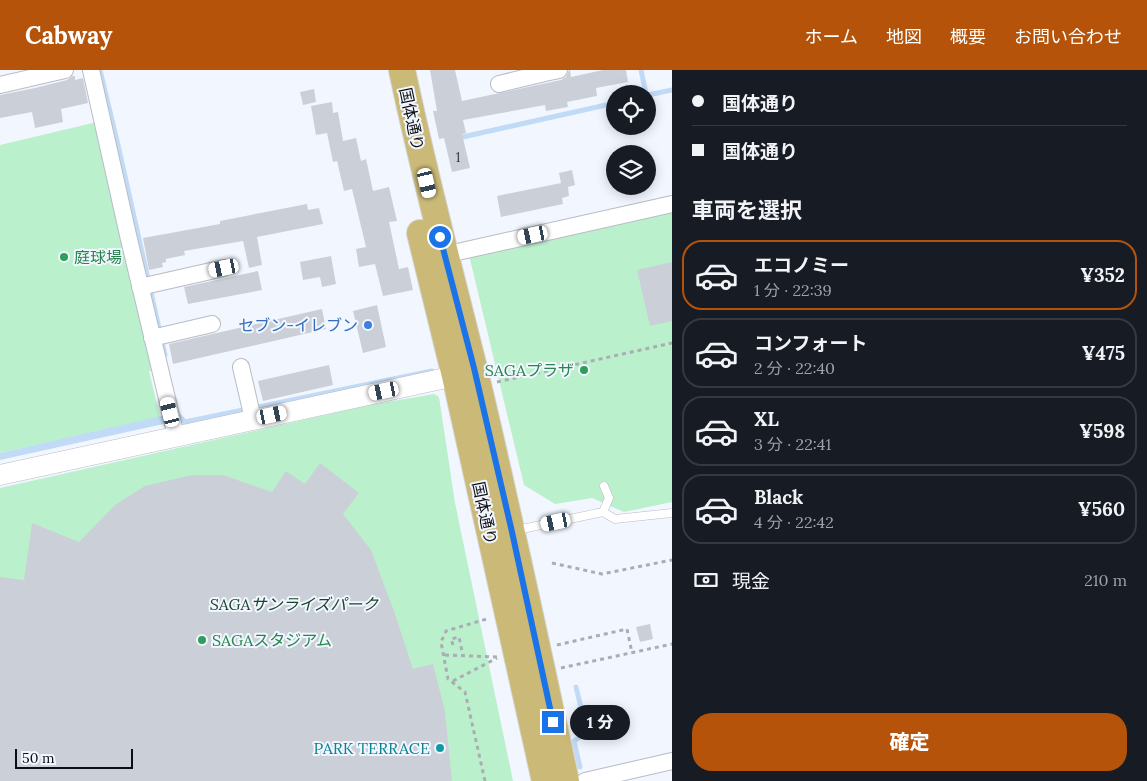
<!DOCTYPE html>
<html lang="ja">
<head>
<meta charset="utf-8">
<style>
  :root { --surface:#171b24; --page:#242831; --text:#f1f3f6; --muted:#9ea1a6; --line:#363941; --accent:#b45309 }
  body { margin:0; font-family:Lora,"Noto Sans JP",serif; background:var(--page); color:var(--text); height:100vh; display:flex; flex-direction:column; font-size:19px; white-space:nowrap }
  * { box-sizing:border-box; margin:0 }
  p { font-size:16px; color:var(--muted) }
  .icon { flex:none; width:28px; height:28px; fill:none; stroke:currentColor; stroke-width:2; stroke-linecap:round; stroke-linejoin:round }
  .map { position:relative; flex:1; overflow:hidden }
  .details { display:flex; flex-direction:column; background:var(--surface); width:475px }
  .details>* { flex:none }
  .top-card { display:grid; align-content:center; height:110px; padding:0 20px; background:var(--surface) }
  .tools { position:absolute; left:606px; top:15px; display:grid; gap:10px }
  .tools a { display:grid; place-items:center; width:50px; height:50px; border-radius:50%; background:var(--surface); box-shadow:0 2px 12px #0003; font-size:25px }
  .scale { position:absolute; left:15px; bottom:12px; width:118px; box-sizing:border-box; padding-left:5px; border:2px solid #0c0e11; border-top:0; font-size:14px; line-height:18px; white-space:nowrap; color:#0c0e11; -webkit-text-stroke:4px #f2f6ff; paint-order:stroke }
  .end { position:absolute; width:22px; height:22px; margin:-11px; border:6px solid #1a73e8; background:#fff; box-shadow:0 0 0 2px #fff }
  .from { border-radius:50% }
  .bubble { position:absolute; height:35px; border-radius:18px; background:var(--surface); box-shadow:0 2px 12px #0003; font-size:16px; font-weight:800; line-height:35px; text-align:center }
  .car { position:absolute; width:15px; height:30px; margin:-15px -8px; border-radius:6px; box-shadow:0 0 4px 1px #0007; background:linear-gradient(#fff 24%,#345 0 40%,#fff 0 76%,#345 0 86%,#fff 0) }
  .top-card b { display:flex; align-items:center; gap:18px; height:48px; font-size:19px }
  .top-card b+b { border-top:1px solid var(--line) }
  .top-card i { width:12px; height:12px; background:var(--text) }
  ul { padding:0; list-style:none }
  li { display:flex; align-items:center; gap:15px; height:70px; margin:0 10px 8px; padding:0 10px; border:2px solid var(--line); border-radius:20px }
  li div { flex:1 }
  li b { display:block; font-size:19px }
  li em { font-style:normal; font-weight:800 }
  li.selected { border-color:var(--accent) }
  li>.icon { width:45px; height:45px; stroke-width:1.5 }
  h2 { padding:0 20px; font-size:22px; line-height:60px }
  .pay { display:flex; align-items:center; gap:12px; height:55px; padding:0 20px; font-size:19px }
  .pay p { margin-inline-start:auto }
  .cta { display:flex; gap:10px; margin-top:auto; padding:10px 20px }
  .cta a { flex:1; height:58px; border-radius:20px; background:var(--accent); color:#fff; font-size:20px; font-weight:800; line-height:58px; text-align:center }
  header { display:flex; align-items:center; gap:30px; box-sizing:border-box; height:70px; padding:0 25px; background:var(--accent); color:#fff }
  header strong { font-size:24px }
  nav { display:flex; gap:28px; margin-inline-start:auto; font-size:18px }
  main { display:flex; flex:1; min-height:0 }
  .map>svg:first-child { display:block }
  .green { fill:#baf0cc }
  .water { fill:#c1dbf7 }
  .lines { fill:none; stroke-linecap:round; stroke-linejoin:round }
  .stream { stroke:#c1dbf7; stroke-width:5 }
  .building { fill:#cbd0d8 }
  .service-casing { stroke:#b8bcc5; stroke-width:9 }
  .minor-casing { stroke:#b8bcc5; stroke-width:18 }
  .tertiary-casing { stroke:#b8bcc5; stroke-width:21 }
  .trunk-casing { stroke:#d3d4d4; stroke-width:28 }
  .path { stroke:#aaadb4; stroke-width:3; stroke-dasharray:4 4; stroke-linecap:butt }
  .service { stroke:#fff; stroke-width:8 }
  .minor { stroke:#fff; stroke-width:16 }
  .tertiary { stroke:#fff; stroke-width:20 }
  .trunk { stroke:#cbba77; stroke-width:26 }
  .route { stroke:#1a73e8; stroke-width:6 }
  .leisure-dot { fill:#2e9e5b; stroke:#f2f6ff; stroke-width:2 }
  .shop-dot { fill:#3f7fe0; stroke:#f2f6ff; stroke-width:2 }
  .culture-dot { fill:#0f9aa8; stroke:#f2f6ff; stroke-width:2 }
  .labels { text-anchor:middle; stroke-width:4; stroke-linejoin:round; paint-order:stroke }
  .number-label { font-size:14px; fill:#3c3e43 }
  .street-label { font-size:16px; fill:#0c0e11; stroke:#f2f6ff }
  .leisure-label { font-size:16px; fill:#27864d; stroke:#f2f6ff; text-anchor:start }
  .shop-label { font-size:16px; fill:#366cbe; stroke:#f2f6ff; text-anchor:end }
  .park-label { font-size:16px; font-style:italic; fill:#18442a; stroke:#f2f6ff }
  .culture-label { font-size:16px; fill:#0d838f; stroke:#f2f6ff; text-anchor:end }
</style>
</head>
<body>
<header>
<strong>Cabway</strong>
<nav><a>ホーム</a><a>地図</a><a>概要</a><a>お問い合わせ</a></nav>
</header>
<main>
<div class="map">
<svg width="672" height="711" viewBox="0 0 672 711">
  <rect width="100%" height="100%" fill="#f2f6ff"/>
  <!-- green -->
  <path class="green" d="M 97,52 L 155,299 L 149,301 L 160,347 L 0,383 L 0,75 Z
    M 672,140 L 672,432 L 624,442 L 592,428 L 555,434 L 524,415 L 469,185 Z
    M 434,324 L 439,327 L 455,433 L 513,711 L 0,711 L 0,418 L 370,335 Z"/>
  <!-- water -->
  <path class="water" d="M 174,343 L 177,351 L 0,390 L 0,383 Z"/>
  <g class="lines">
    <!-- stream -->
    <path class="stream" d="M 100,0 L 118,75 L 165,285
      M 641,0 L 646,24
      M 648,25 L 672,20
      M 458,68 L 615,33
      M 179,346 L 185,352 L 432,301
      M 576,617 L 587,662 L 574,671 L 580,697"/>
  </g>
  <!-- building -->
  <path class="building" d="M 430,0 L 455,0 L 462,31 L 561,10 L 566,7 L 569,0 L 570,0 L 571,7 L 603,0 L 626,0 L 628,12 L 596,18 L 597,26 L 567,32 L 568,37 L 546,41 L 545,35 L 463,50 L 466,63 L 462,64 L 470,98 L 452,102 L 444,68 L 439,69 L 433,41 L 437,41 Z
    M 72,6 L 75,6 L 75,10 L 83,8 L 88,33 L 61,39 L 63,52 L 35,58 L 32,42 L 0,48 L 0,25 L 35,18 L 67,10 Z
    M 314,19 L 316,32 L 303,35 L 300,22 Z
    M 332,32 L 333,43 L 338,42 L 343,71 L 356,68 L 361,91 L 366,89 L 373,121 L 389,117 L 397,151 L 389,152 L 399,199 L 408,197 L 413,220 L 383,226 L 375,194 L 359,197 L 356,179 L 366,177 L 352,119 L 344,121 L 337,91 L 333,92 L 327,63 L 316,65 L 311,36 Z
    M 572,100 L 575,115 L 568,117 L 569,126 L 562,128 L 563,134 L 501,147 L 497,126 L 561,113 L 559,103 Z
    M 307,134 L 308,140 L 319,138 L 323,154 L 257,167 L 262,195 L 249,198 L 243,171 L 184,181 L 185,185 L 166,189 L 166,192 L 162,193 L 163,197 L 149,200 L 143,168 L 220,154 L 220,151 Z
    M 331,186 L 336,214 L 322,217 L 320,207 L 303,210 L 300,192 Z
    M 672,192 L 672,251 L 650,256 L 637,200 Z
    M 258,201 L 262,220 L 188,234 L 184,217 Z
    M 377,235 L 386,277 L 363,283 L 353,241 Z
    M 322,239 L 326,259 L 173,294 L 169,274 Z
    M 329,295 L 333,315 L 263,331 L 258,311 Z
    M 320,393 L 359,423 L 343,444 L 371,480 L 394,541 L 413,599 L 433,594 L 445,641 L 452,711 L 0,711 L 0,507 L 24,510 L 32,453 L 79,472 L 115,435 L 145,416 L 192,405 L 223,405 L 272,422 L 286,401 L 305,414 Z
    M 650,554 L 653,569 L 640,572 L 636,557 Z"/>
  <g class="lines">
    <!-- service casing -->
    <g class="service-casing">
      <path id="service" d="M 603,442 L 609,428 L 604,416
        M 517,460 L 603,442 L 615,449 L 672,443"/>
    </g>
    <!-- minor casing -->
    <g class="minor-casing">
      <path id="minor" d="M 91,0 L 128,165 L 176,366
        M 544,0 L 545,3 L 559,0
        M 499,14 L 545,3
        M 0,15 L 65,0
        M 444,185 L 672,134
        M 140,217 L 224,198
        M 152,268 L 212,254
        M 241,297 L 253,349
        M 585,711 L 672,691"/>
    </g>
    <!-- tertiary casing -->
    <g class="tertiary-casing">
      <path id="tertiary" d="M 0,405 L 455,306"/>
    </g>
    <!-- trunk casing -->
    <g class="trunk-casing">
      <path id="trunk" d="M 402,0 C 423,100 449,198 474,298 C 507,435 536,573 566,711
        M 420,163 L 455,306 L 545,711"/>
    </g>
    <!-- path -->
    <path class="path" d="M 497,312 L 672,273
      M 552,493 L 602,504 L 672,490
      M 453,575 L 451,569 L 459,567 L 463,586
      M 557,575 L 627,559 L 632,583
      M 445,585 L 497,587
      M 561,598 L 672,574
      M 453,611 L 497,588
      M 485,711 L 465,622 L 448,609 L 441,572 L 446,561 L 487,549"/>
    <!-- service -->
    <use href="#service" class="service"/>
    <!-- minor -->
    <use href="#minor" class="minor"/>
    <!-- tertiary -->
    <use href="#tertiary" class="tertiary"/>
    <!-- trunk -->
    <use href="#trunk" class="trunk"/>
  </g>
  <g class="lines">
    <!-- route -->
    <path class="route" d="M 440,167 L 474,298 L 512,462 L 553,652"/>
  </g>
  <!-- markers -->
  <g class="leisure-dot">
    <circle cx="64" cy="187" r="5"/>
    <circle cx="584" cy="300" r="5"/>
    <circle cx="202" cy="570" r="5"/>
  </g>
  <circle class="shop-dot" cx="368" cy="255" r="5"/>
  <circle class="culture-dot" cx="440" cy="678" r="5"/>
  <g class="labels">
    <!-- number labels -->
    <g class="number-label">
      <text x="458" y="92">1</text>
    </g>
    <!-- street labels -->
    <g class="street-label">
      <text transform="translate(412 49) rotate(78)" y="6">国体通り</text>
      <text transform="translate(485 443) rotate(78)" y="6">国体通り</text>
    </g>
    <!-- leisure labels -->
    <g class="leisure-label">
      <text x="74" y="193">庭球場</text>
      <text x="574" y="306" text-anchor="end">SAGAプラザ</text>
      <text x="212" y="576">SAGAスタジアム</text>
    </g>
    <!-- shop labels -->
    <g class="shop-label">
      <text x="358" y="261">セブン-イレブン</text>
    </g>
    <!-- park labels -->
    <g class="park-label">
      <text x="294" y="540">SAGAサンライズパーク</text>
    </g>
    <!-- culture labels -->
    <g class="culture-label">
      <text x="430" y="684">PARK TERRACE</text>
    </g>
  </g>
</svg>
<div class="tools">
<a><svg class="icon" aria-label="locate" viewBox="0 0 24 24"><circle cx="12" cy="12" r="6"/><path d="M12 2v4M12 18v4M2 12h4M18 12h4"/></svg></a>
<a><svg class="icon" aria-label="layers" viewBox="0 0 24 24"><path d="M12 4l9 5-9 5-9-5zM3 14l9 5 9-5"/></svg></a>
</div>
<div class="scale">50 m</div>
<i class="end from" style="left:440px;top:167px"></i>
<i class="end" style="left:553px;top:652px"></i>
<div class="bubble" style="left:570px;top:635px;width:60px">1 分</div>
<i class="car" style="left:427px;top:113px;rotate:167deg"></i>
<i class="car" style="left:533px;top:165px;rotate:258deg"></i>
<i class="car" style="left:224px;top:198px;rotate:258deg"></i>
<i class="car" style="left:384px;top:321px;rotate:258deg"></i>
<i class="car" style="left:170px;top:342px;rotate:346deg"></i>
<i class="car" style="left:272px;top:345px;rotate:78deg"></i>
<i class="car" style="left:556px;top:452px;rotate:258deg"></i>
</div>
<section class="details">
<div class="top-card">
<b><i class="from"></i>国体通り</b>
<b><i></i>国体通り</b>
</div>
<h2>車両を選択</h2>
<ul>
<li class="selected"><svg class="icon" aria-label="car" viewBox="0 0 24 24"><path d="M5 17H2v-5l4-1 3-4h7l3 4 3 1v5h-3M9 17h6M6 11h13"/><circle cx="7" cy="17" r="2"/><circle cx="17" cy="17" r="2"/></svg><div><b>エコノミー</b><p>1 分 · 22:39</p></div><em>¥352</em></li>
<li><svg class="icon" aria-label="car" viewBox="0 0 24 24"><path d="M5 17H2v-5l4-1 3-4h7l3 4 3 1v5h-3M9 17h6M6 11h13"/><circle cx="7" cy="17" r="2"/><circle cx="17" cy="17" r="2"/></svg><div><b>コンフォート</b><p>2 分 · 22:40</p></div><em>¥475</em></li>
<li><svg class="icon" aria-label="car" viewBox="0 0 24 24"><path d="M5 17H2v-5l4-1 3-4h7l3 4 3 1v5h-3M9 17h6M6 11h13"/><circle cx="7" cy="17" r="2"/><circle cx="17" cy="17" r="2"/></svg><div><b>XL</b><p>3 分 · 22:41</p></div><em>¥598</em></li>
<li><svg class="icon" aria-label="car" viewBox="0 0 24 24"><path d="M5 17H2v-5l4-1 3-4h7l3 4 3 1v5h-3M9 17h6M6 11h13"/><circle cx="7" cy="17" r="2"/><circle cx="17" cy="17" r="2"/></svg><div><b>Black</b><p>4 分 · 22:42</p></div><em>¥560</em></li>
</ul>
<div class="pay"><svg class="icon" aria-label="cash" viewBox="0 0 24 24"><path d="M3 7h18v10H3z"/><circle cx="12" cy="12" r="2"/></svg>現金<p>210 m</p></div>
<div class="cta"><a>確定</a></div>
</section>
</main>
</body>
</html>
